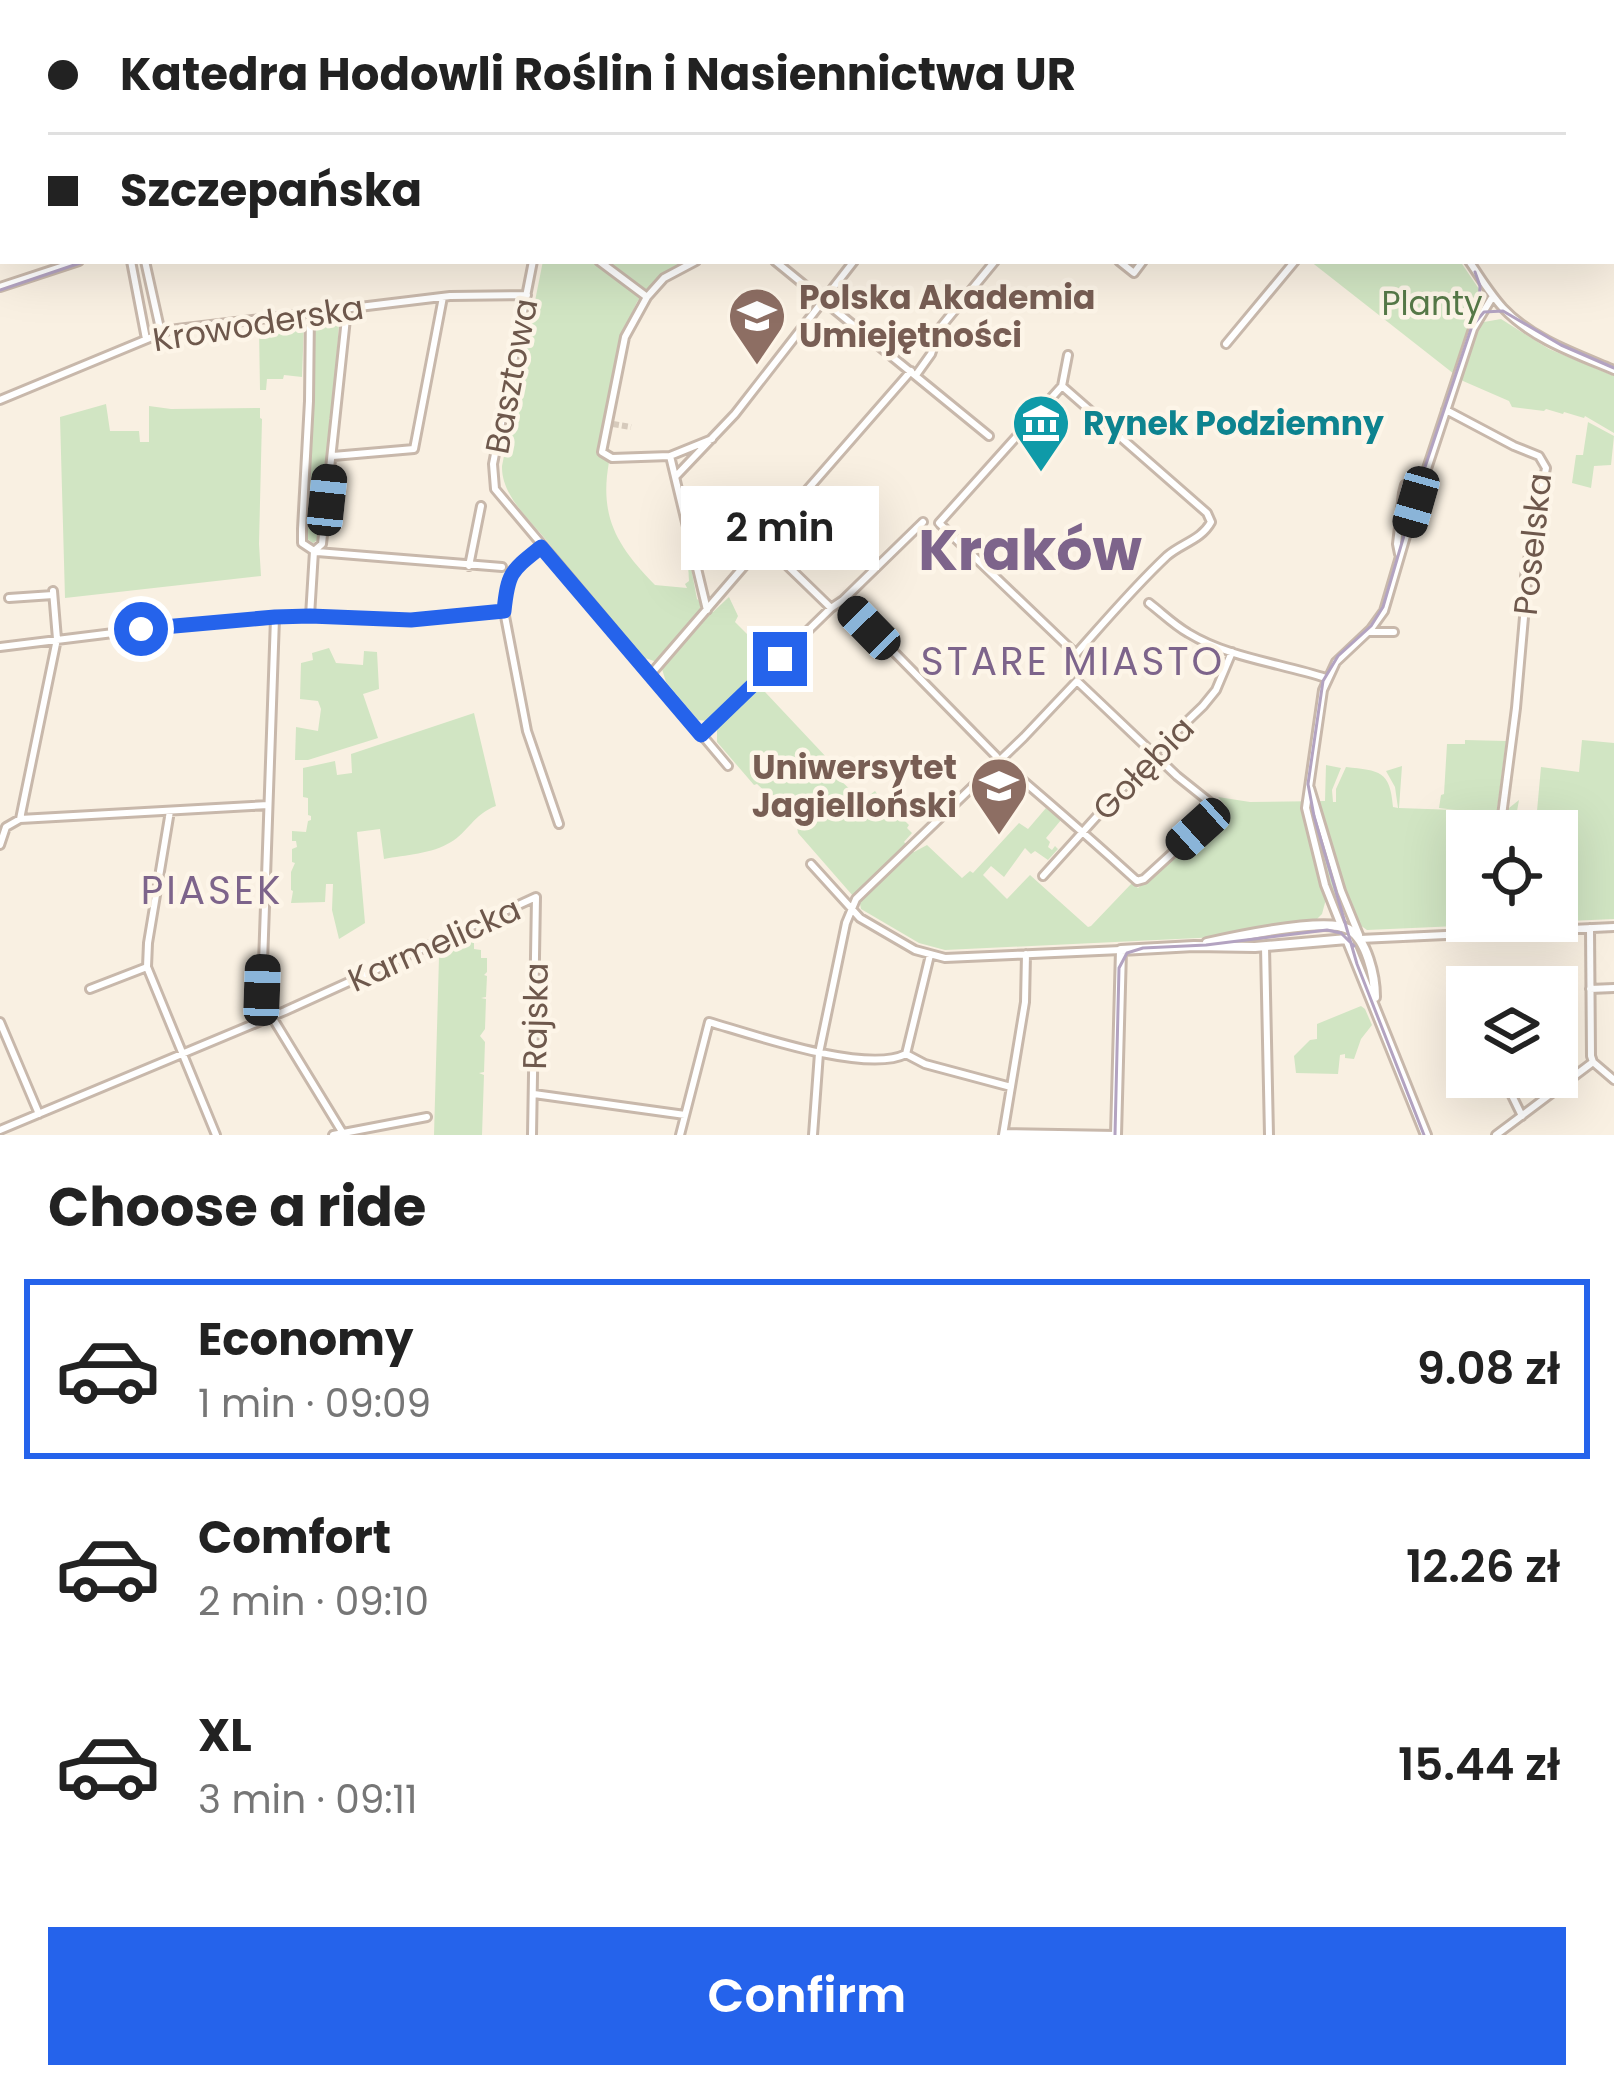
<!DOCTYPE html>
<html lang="en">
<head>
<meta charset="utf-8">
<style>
  :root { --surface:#fff; --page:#f6f6f6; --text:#222; --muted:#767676; --line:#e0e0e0; --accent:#2563eb }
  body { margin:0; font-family:Poppins,sans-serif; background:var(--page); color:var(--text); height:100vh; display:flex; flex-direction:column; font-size:45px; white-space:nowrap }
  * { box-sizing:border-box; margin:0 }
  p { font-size:39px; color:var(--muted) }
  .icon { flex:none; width:66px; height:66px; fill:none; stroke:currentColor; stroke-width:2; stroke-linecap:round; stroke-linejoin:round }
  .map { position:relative; height:1135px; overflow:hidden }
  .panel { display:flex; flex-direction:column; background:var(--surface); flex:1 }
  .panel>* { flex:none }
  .banner { position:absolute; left:0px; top:0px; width:1614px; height:264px; box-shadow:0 12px 48px #0002; display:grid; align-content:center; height:264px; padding:0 48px; background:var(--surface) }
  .fabs { position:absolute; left:1446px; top:810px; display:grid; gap:24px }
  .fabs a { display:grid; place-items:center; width:132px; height:132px; border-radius:0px; background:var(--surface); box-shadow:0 12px 48px #0002; font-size:60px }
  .end { position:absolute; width:54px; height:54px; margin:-27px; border:15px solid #2563eb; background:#fff; box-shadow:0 0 0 6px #fff }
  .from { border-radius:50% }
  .bubble { position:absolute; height:84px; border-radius:0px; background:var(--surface); box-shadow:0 12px 48px #0002; font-size:39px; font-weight:600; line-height:84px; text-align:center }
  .car { position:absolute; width:36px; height:72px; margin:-36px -18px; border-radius:15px; box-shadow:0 0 9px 3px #0007; background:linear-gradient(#222 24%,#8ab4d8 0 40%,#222 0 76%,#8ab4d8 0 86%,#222 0) }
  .banner b { display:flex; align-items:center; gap:42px; height:114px; font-size:45px }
  .banner b+b { border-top:3px solid var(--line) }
  .banner i { width:30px; height:30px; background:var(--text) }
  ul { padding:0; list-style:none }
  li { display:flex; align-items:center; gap:36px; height:180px; margin:0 24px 18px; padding:0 24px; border:6px solid transparent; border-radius:0px }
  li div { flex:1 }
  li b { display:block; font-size:45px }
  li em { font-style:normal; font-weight:600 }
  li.active { border-color:var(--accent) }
  li>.icon { width:108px; height:108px; stroke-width:1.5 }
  h2 { padding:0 48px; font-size:54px; line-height:144px }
  .cta { display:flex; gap:24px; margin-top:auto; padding:24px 48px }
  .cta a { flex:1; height:138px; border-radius:0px; background:var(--accent); color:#fff; font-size:48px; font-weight:600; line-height:138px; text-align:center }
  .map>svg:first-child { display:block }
  .green { fill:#d1e5c3; fill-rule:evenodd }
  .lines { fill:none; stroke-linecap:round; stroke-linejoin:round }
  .minor-tunnel { stroke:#d6cabc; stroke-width:6; stroke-dasharray:6 3; stroke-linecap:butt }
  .minor-casing { stroke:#c8b8ab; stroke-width:12 }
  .tertiary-casing { stroke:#c8b8ab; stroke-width:14 }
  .minor { stroke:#fff; stroke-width:6 }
  .tertiary { stroke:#fff; stroke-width:8 }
  .tram { stroke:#b3a3c1; stroke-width:3 }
  .route { stroke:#2563eb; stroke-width:15 }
  .labels { text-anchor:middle; stroke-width:9; stroke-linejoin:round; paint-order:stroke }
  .education-label { font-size:33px; font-weight:bold; fill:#785e54; stroke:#fdf5e8; text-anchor:start }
  .park-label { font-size:33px; fill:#567948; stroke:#fdf5e8 }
  .street-label { font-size:33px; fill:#6e584c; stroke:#fdf5e8 }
  .culture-label { font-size:33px; font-weight:bold; fill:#0d838f; stroke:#fdf5e8; text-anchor:start }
  .quarter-label { font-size:39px; letter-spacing:3px; fill:#7d648b; stroke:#fdf5e8 }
  .town-label { font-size:57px; font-weight:bold; fill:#7d648b; stroke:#fdf5e8 }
</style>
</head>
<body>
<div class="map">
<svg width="1614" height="1135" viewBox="0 0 1614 1135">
  <rect width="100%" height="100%" fill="#f9f0e2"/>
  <!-- green -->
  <path class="green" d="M 543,261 L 684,261 L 688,263 L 645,291 L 637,302 L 620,338 L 598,452 L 609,462 C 599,517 617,546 655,585 L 687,588 L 685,584 L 689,581 L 688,564 L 681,553 L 688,552 L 697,599 L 713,612 L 729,597 L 738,616 L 735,622 L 755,642 L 761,639 L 780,645 L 780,651 L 771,660 L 756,654 L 748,662 L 752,678 L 828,759 L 834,774 L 862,801 L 875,791 L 891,814 L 896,812 L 909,825 L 907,828 L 912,833 L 904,842 L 914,852 L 927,845 L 962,878 L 970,871 L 973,873 L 1019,823 L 1028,829 L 1046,808 L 1061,820 L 1046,838 L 1050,842 L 1048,847 L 1052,850 L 1055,846 L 1058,849 L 1048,860 L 1035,851 L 1031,854 L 1025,848 L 1004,877 L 991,866 L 983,875 L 1007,899 L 1030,875 L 1088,927 L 1091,926 L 1132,883 L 1138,888 L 1219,815 L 1226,806 L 1218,797 L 1250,802 L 1325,801 L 1326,765 L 1341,768 L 1332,790 L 1333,802 L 1336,802 L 1336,789 L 1346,767 C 1380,771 1390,770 1393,807 L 1398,808 L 1395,787 L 1386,771 L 1402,766 L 1399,808 L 1456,810 L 1439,808 L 1441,795 L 1444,794 L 1447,744 L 1465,744 L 1465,740 L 1506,741 L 1497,810 L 1509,808 L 1519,800 L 1517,811 L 1537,811 L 1541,767 L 1579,772 L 1582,740 L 1614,743 L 1614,919 L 1367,930 L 1357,923 L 1345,895 L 1326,899 L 1322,914 L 1314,922 L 1219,937 L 945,950 L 919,943 L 861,909 L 860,904 L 798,833 L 795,814 L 779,796 L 769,795 L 757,784 L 754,785 L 717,742 L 717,729 L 708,721 L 698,720 L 666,682 L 662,669 L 654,661 L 645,658 L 558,556 C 541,528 501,501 502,466 ZM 1467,831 L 1557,831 L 1557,921 L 1467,921 Z
    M 1310,261 L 1460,261 L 1479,289 L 1480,294 L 1473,318 L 1484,322 L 1501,319 L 1549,349 L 1614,376 L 1614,433 L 1585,416 L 1584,418 L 1564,412 L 1563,414 L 1546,409 L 1544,411 L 1512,407 L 1509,401 L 1463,381 Z
    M 321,323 L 339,325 L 332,418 L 329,418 L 331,421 L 320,538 L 313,543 L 306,538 L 313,346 L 316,326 Z
    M 304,324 L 302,377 L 284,375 L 283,379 L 267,379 L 266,390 L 260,390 L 259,328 Z
    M 106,404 L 110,431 L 139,431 L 140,442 L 149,442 L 149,406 L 171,409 L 260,408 L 260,418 L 262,419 L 259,544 L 261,576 L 65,598 L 60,417 Z
    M 1588,422 L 1614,436 L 1611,465 L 1594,466 L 1591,488 L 1572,483 L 1576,455 L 1583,455 Z
    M 329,648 L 336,663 L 363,665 L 364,651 L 377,652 L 379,689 L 363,694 L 378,738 L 308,760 L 295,760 L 296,727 L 318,731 L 321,709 L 318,701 L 300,699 L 301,663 L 313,660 L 312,653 Z
    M 474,713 L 496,806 C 474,814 467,833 451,842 C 432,854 405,855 384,859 L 380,829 L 357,832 L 365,923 L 339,939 L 332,910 L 333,884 L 326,884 L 325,902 L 291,903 L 293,891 L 291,890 L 291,872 L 295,863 L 292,862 L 292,849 L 297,847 L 296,841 L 292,841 L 292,831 L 306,832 L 308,821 L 311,820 L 311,816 L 308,815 L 308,798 L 303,797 L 303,768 L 335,761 L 337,775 L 352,773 L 351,754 Z
    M 474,939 L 474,949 L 481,950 L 481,958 L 487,958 L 487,972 L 484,975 L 487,976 L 486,997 L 481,998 L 486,999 L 485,1029 L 480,1036 L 485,1042 L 484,1072 L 479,1073 L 484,1075 L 482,1135 L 434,1135 L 439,957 Z
    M 1361,1006 L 1365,1009 L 1372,1025 L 1361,1039 L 1354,1059 L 1345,1058 L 1345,1054 L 1340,1055 L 1338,1074 L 1296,1073 L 1294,1056 L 1310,1040 L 1317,1039 L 1317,1024 Z"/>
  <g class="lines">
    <!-- minor-tunnel -->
    <path class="minor-tunnel" d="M 613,424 L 631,427"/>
    <!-- minor casing -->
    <g class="minor-casing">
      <path id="minor" d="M 427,0 L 431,3
        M 574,0 L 578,3
        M 617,0 L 621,3
        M 798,0 L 802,3
        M 1126,0 L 1130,3
        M 1280,0 L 1283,3
        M 372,3 L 375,0
        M 696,3 L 699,0
        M 1008,3 L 1010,3
        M 1069,3 L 1072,0
        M 1266,3 L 1268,0
        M 1359,3 L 1363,0
        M 1611,26 L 1614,23
        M 0,140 L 3,142
        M 1611,142 L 1614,140
        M 131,261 L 146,339
        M 145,261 L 161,333
        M 533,261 L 493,464 L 495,489 L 728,766
        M 599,261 L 647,297
        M 696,261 L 664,278 L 647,297 L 625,337 L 602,452 L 612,458 L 670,456 L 712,439
        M 775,261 L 989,436
        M 1119,261 L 1134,273 L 1143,261
        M 1469,261 C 1480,277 1490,294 1503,308 C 1532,339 1576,354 1614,370
        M 0,287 L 79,261
        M 310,313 L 309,401 L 302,529 L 302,543 L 314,551
        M 1226,344 L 1295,261
        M 916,375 L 931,354 L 940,328 L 995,261
        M 1062,386 L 1207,513 L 1211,522 C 1201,540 1182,543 1167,556 C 1134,587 1106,620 1076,654 L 939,523 Z
        M 1062,386 L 1068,355
        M 0,400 L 169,330 L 450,296 L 527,295
        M 1446,410 L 1514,446 L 1539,456 L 1546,468 L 1525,576 L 1527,583 L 1516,708 L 1500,831
        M 333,456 L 414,449 L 443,297
        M 670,456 L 707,610
        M 676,476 L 735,414 L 854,261
        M 764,543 L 801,497 L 911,371
        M 541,547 L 513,570 L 508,581 L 504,611 L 527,731 L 559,824
        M 317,552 L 502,567
        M 1399,554 L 1397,544 L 1403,493 L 1405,485 L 1420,490
        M 469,566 L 481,506
        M 9,598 L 53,595
        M 1149,603 C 1162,613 1174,625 1188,633 C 1229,658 1280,663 1326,678
        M 310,616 L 314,551 L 322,544 L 347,309
        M 1368,632 L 1394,632
        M 0,647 L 186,624 L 310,616 L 411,620 L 504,611
        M 651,674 L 764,543 L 831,608
        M 701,735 L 831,608 L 843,600 L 923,522
        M 1310,788 L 1341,891 L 1359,935
        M 170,811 L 148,943 L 147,967 L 216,1135
        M 20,819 L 57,639 L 53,591
        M 0,845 L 6,827 L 20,819 L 268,805
        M 811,864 L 860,918 L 915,950 L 945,958 L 1121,950
        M 1043,876 L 1154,753 L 1203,706 L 1216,690 L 1232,652
        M 1342,928 L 1325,885 L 1306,808 L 1323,690 L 1336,662 L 1371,629 L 1384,611 L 1416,502 L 1473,329 L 1493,296
        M 1590,928 L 1591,1056 L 1593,1062 L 1614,1080
        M 1360,939 L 1614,927
        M 1265,947 L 1269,1135
        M 90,989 L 147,967
        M 1590,989 L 1614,988
        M 272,1017 L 344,1135
        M 261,1021 L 275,618
        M 0,1022 L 39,1114
        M 906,1054 L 925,1064 L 1011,1087
        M 906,1054 L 930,955
        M 1503,1077 L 1522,1116
        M 534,1094 L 685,1115
        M 0,1130 L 285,1011 L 536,897 L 532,1135
        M 1004,1133 L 1116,1135
        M 333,1135 L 427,1117
        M 680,1135 L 709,1022 C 754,1035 866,1074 906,1054
        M 813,1135 L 819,1053 L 846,923 L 856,899 L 1024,737 L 1077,681 L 1177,776 L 1217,808 L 1215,814 L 1144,879 L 1137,881 C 1092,840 1046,800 1000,761 L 996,756 L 843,600
        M 1003,1135 L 1025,1002 L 1026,954
        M 1496,1135 L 1593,1062"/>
    </g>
    <!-- tertiary casing -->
    <g class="tertiary-casing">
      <path id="tertiary" d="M 1207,943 C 1234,937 1326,917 1348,929 C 1367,939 1375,977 1375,997
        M 1116,1135 L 1121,950 L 1194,946 L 1255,947 L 1347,939 L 1426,1135"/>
    </g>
    <!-- minor -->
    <use href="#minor" class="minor"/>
    <!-- tertiary -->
    <use href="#tertiary" class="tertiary"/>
    <!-- tram -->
    <path class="tram" d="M 1282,0 L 1286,3
      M 698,3 L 701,0
      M 1611,134 L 1614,133
      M 0,290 L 86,261
      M 1473,325 L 1484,312 L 1503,311 L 1561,345 L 1614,368
      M 1115,1135 L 1119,968 L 1127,953 L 1143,948 L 1206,945 L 1327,930 L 1341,933 L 1354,946
      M 1424,1135 L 1357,964 L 1314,816 L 1308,784 L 1323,681 L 1338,656 L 1371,626 L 1383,607 L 1418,488 L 1479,305 L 1480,286 L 1475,272"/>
  </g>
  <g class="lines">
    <!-- route -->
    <path class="route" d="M 141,629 L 275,617 L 310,616 L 411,620 L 504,611 C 508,572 511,571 541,547 L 701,735 L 780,659"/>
  </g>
  <!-- icons -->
  <defs>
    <g id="university-pin" transform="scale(3)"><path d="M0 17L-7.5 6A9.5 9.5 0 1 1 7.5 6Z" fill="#8d6e63" stroke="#fdf5e8"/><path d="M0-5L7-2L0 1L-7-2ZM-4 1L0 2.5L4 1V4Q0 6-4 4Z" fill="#fff"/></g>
    <g id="museum-pin" transform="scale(3)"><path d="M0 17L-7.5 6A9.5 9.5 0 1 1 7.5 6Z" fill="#0f9aa8" stroke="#fdf5e8"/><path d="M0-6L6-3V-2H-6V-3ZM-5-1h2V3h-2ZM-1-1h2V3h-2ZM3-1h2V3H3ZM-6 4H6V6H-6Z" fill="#fff"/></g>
  </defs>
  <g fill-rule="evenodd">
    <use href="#university-pin" x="757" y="316"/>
    <use href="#museum-pin" x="1041" y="423"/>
    <use href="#university-pin" x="999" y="786"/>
  </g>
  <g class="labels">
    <!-- education labels -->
    <g class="education-label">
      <text x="799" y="309">Polska Akademia<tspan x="799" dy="38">Umiejętności</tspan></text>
      <text x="957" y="779" text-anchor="end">Uniwersytet<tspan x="957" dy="38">Jagielloński</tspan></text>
    </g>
    <!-- park labels -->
    <g class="park-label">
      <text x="1432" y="315">Planty</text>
    </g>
    <!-- street labels -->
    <g class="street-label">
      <text transform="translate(258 323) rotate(-9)" y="12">Krowoderska</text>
      <text transform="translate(511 376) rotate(-79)" y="12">Basztowa</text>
      <text transform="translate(1532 544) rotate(-84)" y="12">Poselska</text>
      <text transform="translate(1143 768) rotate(-46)" y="12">Gołębia</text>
      <text transform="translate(434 944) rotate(-24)" y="12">Karmelicka</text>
      <text transform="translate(535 1016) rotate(-89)" y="12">Rajska</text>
    </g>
    <!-- culture labels -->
    <g class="culture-label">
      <text x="1083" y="435">Rynek Podziemny</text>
    </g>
    <!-- quarter labels -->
    <g class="quarter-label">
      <text x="1073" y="675">STARE MIASTO</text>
      <text x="212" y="904">PIASEK</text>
    </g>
    <!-- town labels -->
    <g class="town-label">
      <text x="1030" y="570">Kraków</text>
    </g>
  </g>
</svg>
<div class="fabs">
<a><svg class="icon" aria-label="locate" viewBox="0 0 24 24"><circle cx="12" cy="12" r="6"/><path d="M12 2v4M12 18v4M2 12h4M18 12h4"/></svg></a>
<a><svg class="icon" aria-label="layers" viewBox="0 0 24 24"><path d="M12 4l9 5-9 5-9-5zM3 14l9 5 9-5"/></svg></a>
</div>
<i class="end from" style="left:141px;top:629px"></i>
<i class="end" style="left:780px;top:659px"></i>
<div class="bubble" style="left:681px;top:486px;width:198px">2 min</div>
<i class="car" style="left:327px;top:500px;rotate:6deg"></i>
<i class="car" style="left:1416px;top:502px;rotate:196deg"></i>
<i class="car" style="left:869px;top:628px;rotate:316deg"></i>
<i class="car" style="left:1198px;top:829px;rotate:228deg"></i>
<i class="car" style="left:262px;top:990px;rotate:2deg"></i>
<div class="banner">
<b><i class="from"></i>Katedra Hodowli Roślin i Nasiennictwa UR</b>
<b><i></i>Szczepańska</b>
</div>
</div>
<section class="panel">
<h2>Choose a ride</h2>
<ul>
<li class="active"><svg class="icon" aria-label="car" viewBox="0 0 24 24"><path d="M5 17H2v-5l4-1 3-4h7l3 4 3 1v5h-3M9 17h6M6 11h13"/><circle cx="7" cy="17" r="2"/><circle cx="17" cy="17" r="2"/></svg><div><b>Economy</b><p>1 min · 09:09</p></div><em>9.08 zł</em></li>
<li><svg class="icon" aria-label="car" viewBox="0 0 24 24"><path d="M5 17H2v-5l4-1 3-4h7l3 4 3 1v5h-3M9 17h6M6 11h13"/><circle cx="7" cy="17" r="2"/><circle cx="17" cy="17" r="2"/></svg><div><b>Comfort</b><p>2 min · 09:10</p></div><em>12.26 zł</em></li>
<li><svg class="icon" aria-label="car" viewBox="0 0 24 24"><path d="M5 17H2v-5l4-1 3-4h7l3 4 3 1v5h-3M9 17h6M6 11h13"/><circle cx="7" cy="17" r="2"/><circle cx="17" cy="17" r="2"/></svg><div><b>XL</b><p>3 min · 09:11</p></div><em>15.44 zł</em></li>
</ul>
<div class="cta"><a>Confirm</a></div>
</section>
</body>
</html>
